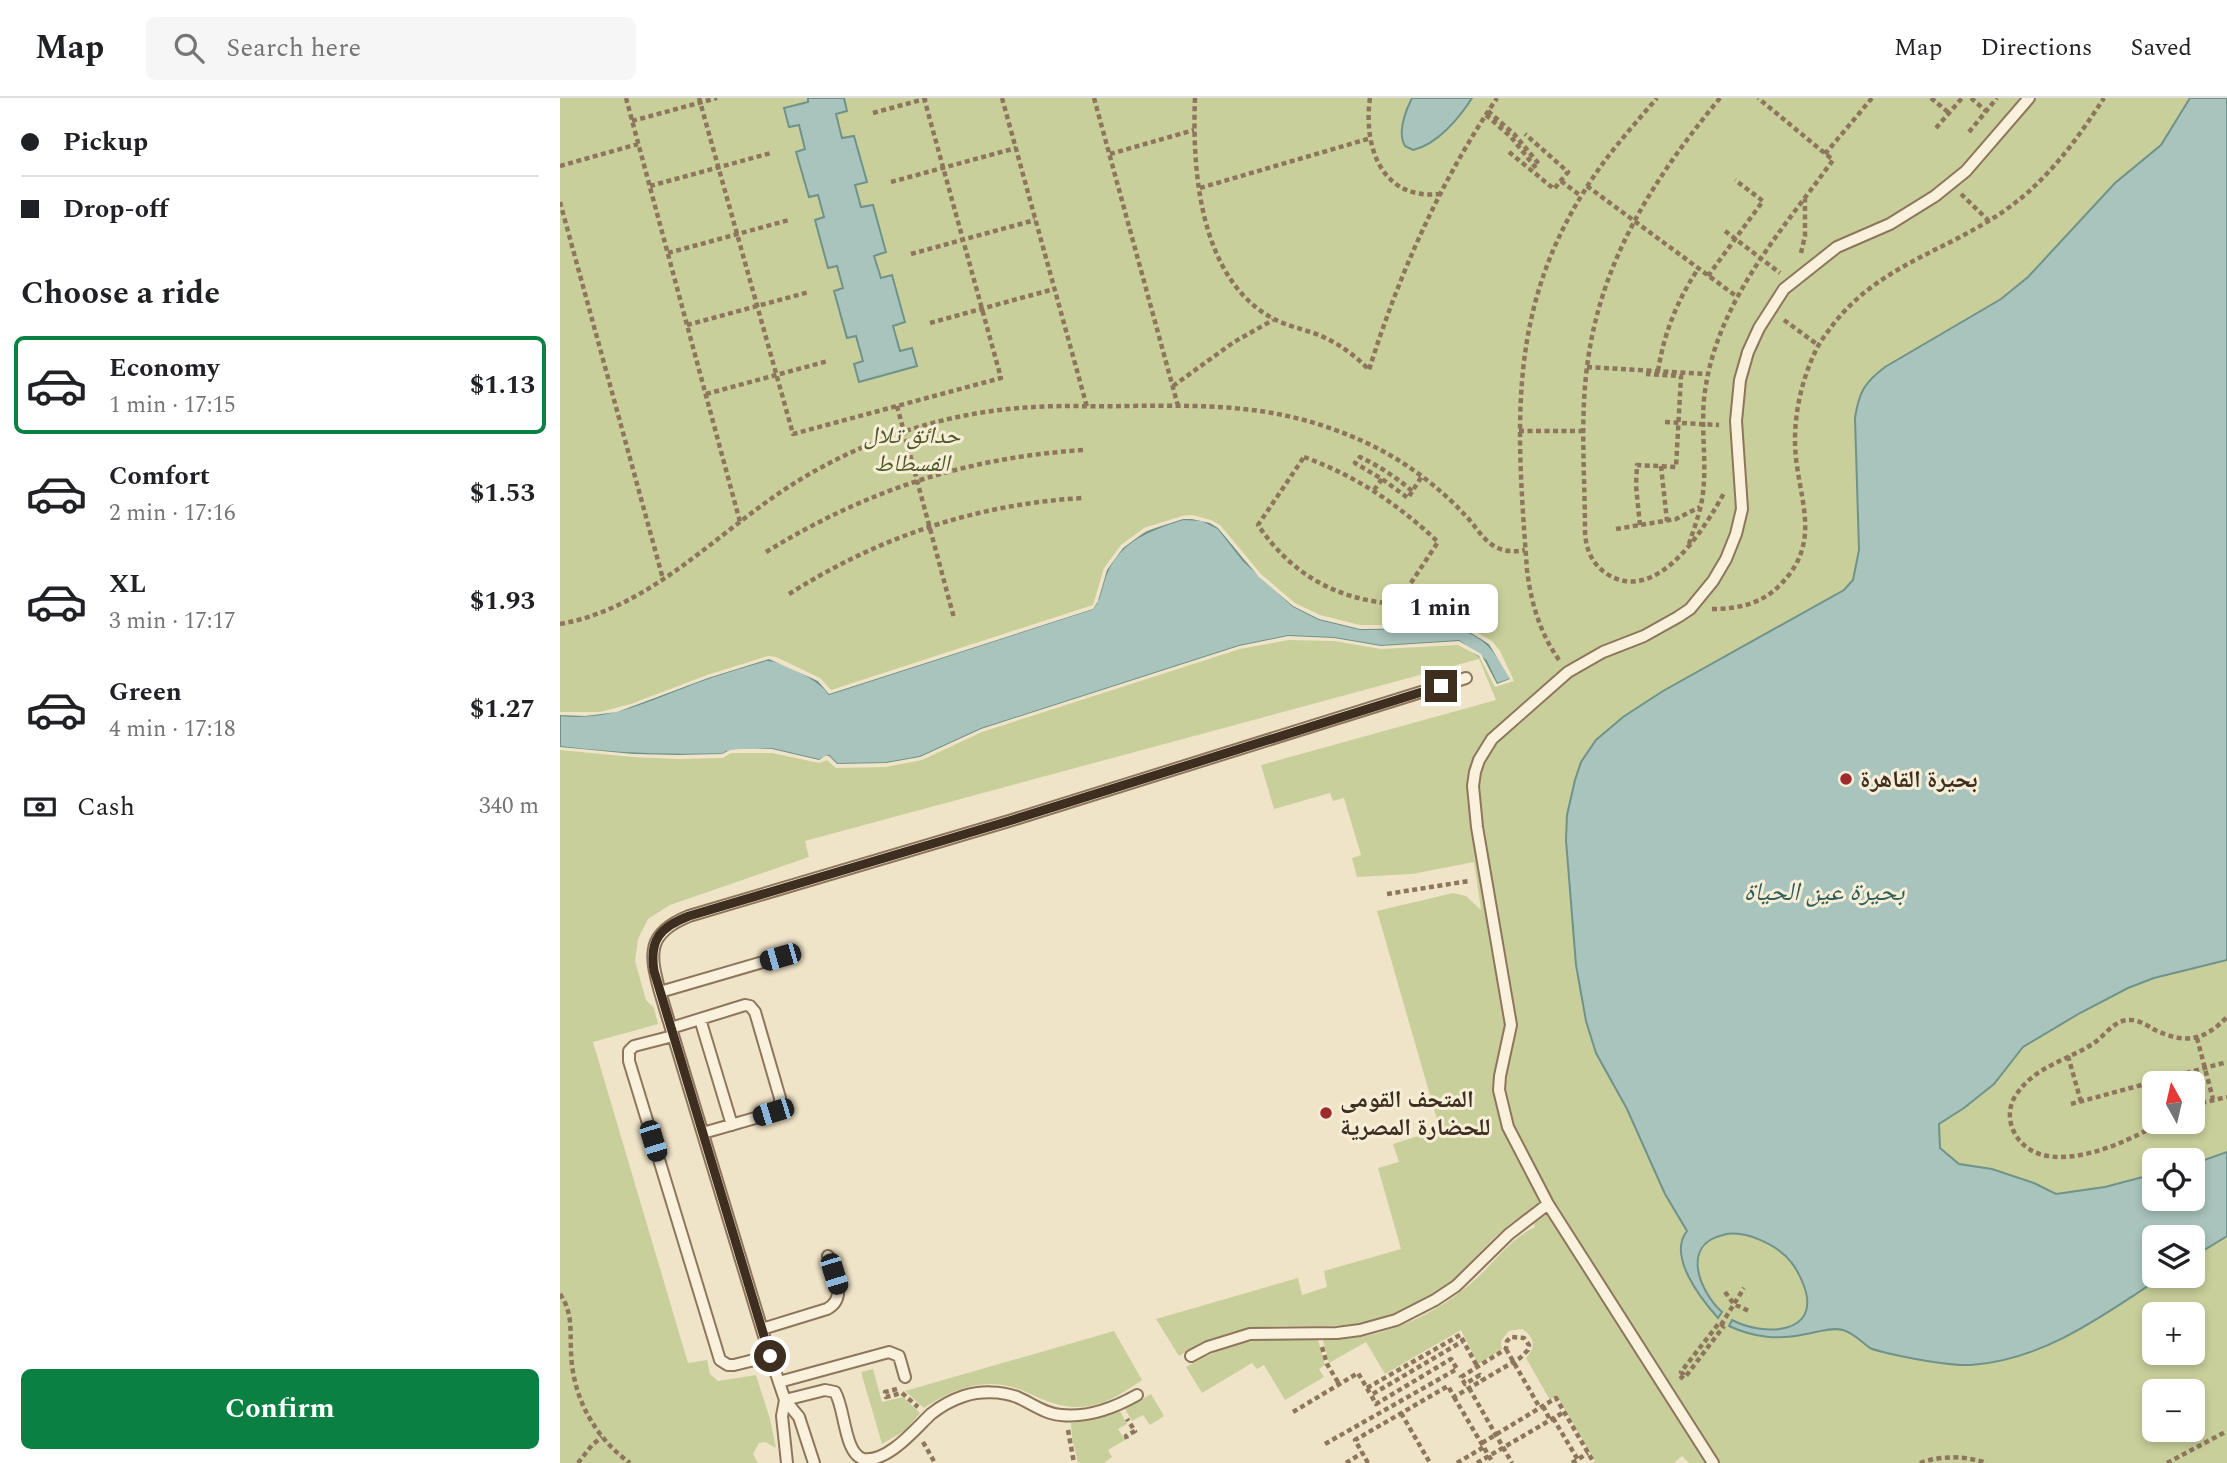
<!DOCTYPE html>
<html lang="en">
<head>
<meta charset="utf-8">
<style>
  :root { --surface:#fff; --page:#f6f6f6; --text:#202124; --muted:#757577; --line:#e0e0e0; --accent:#0b8043 }
  body { margin:0; font-family:Spectral,"Noto Naskh Arabic",serif; background:var(--page); color:var(--text); height:100vh; display:flex; flex-direction:column; font-size:26px; white-space:nowrap }
  * { box-sizing:border-box; margin:0 }
  p { font-size:23px; color:var(--muted) }
  .icon { flex:none; width:38px; height:38px; fill:none; stroke:currentColor; stroke-width:2; stroke-linecap:round; stroke-linejoin:round }
  .map { position:relative; flex:1; overflow:hidden }
  .side { display:flex; flex-direction:column; background:var(--surface); width:560px }
  .side>* { flex:none }
  .hud { display:grid; align-content:center; height:154px; padding:0 21px; background:var(--surface) }
  .needle { width:46px; rotate:352deg }
  .fabs { position:absolute; left:1582px; top:973px; display:grid; gap:14px }
  .fabs a { display:grid; place-items:center; width:63px; height:63px; border-radius:10px; background:var(--surface); box-shadow:0 4px 10px #0003; font-size:35px }
  .end { position:absolute; width:32px; height:32px; margin:-16px; border:9px solid #3d2e20; background:#fff; box-shadow:0 0 0 4px #fff }
  .from { border-radius:50% }
  .bubble { position:absolute; height:49px; border-radius:10px; background:var(--surface); box-shadow:0 4px 10px #0003; font-size:23px; font-weight:700; line-height:49px; text-align:center }
  .car { position:absolute; width:21px; height:42px; margin:-21px -10px; border-radius:9px; box-shadow:0 0 5px 2px #0007; background:linear-gradient(#222 24%,#8ab4d8 0 40%,#222 0 76%,#8ab4d8 0 86%,#222 0) }
  .hud b { display:flex; align-items:center; gap:24px; height:66px; font-size:26px }
  .hud b+b { border-top:2px solid var(--line) }
  .hud i { width:18px; height:18px; background:var(--text) }
  ul { padding:0; list-style:none }
  li { display:flex; align-items:center; gap:21px; height:98px; margin:0 14px 10px; padding:0 7px; border:4px solid transparent; border-radius:10px }
  li div { flex:1 }
  li b { display:block; font-size:26px }
  li em { font-style:normal; font-weight:700 }
  li.current { border-color:var(--accent) }
  li>.icon { width:63px; height:63px; stroke-width:1.5 }
  h2 { padding:0 21px; font-size:32px; line-height:84px }
  .pay { display:flex; align-items:center; gap:18px; height:77px; padding:0 21px; font-size:26px }
  .pay p { margin-inline-start:auto }
  .button { display:flex; gap:14px; margin-top:auto; padding:14px 21px }
  .button a { flex:1; height:80px; border-radius:10px; background:var(--accent); color:#fff; font-size:28px; font-weight:700; line-height:80px; text-align:center }
  header { display:flex; align-items:center; gap:42px; box-sizing:border-box; height:98px; padding:0 35px; background:var(--surface); border-bottom:2px solid var(--line) }
  header strong { font-size:33px }
  nav { display:flex; gap:38px; margin-inline-start:auto; font-size:24px }
  .search { width:490px; height:63px; background:var(--page); display:flex; align-items:center; gap:18px; box-sizing:border-box; padding:0 24px; border-radius:10px; color:var(--muted); font-size:26px }
  main { display:flex; flex:1; min-height:0 }
  .map>svg:first-child { display:block }
  .green { fill:#c9cf9b; fill-rule:evenodd }
  .water { fill:#a9c4bc; stroke:#6f938a; stroke-width:2 }
  .pier { fill:#f0e4c8 }
  .lines { fill:none; stroke-linecap:round; stroke-linejoin:round }
  .service-casing { stroke:#8d765c; stroke-width:14 }
  .path { stroke:#8d765c; stroke-width:4.5; stroke-dasharray:5 3.5; stroke-linecap:butt }
  .service { stroke:#faf1dc; stroke-width:10 }
  .route { stroke:#3d2e20; stroke-width:9 }
  .poi-dot { fill:#9e2a2b; stroke:#f7eed8; stroke-width:2.5 }
  .labels { text-anchor:middle; stroke-width:6; stroke-linejoin:round; paint-order:stroke }
  .park-label { font-size:24px; font-style:italic; fill:#4d5a26; stroke:#f7eed8 }
  .poi-label { font-size:24px; font-weight:bold; fill:#3d2e20; stroke:#f7eed8; text-anchor:start }
  .water-label { font-size:26px; font-style:italic; fill:#2f5d5a; stroke:#f7eed8 }
</style>
</head>
<body>
<header>
<strong>Map</strong>
<div class="search"><svg class="icon" aria-label="search" viewBox="0 0 24 24"><circle cx="10" cy="10" r="6"/><path d="M15 15l6 6"/></svg>Search here</div>
<nav><a>Map</a><a>Directions</a><a>Saved</a></nav>
</header>
<main>
<section class="side">
<div class="hud">
<b><i class="from"></i>Pickup</b>
<b><i></i>Drop-off</b>
</div>
<h2>Choose a ride</h2>
<ul>
<li class="current"><svg class="icon" aria-label="car" viewBox="0 0 24 24"><path d="M5 17H2v-5l4-1 3-4h7l3 4 3 1v5h-3M9 17h6M6 11h13"/><circle cx="7" cy="17" r="2"/><circle cx="17" cy="17" r="2"/></svg><div><b>Economy</b><p>1 min · 17:15</p></div><em>$1.13</em></li>
<li><svg class="icon" aria-label="car" viewBox="0 0 24 24"><path d="M5 17H2v-5l4-1 3-4h7l3 4 3 1v5h-3M9 17h6M6 11h13"/><circle cx="7" cy="17" r="2"/><circle cx="17" cy="17" r="2"/></svg><div><b>Comfort</b><p>2 min · 17:16</p></div><em>$1.53</em></li>
<li><svg class="icon" aria-label="car" viewBox="0 0 24 24"><path d="M5 17H2v-5l4-1 3-4h7l3 4 3 1v5h-3M9 17h6M6 11h13"/><circle cx="7" cy="17" r="2"/><circle cx="17" cy="17" r="2"/></svg><div><b>XL</b><p>3 min · 17:17</p></div><em>$1.93</em></li>
<li><svg class="icon" aria-label="car" viewBox="0 0 24 24"><path d="M5 17H2v-5l4-1 3-4h7l3 4 3 1v5h-3M9 17h6M6 11h13"/><circle cx="7" cy="17" r="2"/><circle cx="17" cy="17" r="2"/></svg><div><b>Green</b><p>4 min · 17:18</p></div><em>$1.27</em></li>
</ul>
<div class="pay"><svg class="icon" aria-label="cash" viewBox="0 0 24 24"><path d="M3 7h18v10H3z"/><circle cx="12" cy="12" r="2"/></svg>Cash<p>340 m</p></div>
<div class="button"><a>Confirm</a></div>
</section>
<div class="map">
<svg width="1667" height="1365" viewBox="0 0 1667 1365">
  <rect width="100%" height="100%" fill="#f0e4c8"/>
  <!-- green -->
  <path class="green" d="M 0,0 L 1667,0 L 1667,1365 L 1129,1365 L 1122,1358 L 1114,1365 L 1036,1365 L 997,1298 L 990,1302 L 966,1260 C 976,1250 975,1239 962,1231 L 949,1233 L 941,1243 L 942,1251 L 918,1266 L 901,1232 L 825,1276 L 806,1244 L 769,1265 L 763,1242 C 820,1243 878,1217 919,1178 C 937,1161 952,1140 975,1129 L 969,1113 C 938,1131 919,1157 894,1181 C 875,1198 849,1211 825,1219 C 778,1235 734,1223 688,1231 C 662,1235 641,1245 619,1258 L 596,1221 L 738,1180 L 742,1197 L 767,1189 L 764,1173 L 841,1151 L 818,1070 L 839,1064 L 833,1046 L 868,1035 L 867,1029 L 878,1025 L 817,813 L 893,795 L 906,798 L 921,812 L 914,764 L 852,776 L 797,779 L 792,760 L 801,757 L 784,700 L 773,703 L 770,695 L 714,711 L 701,667 L 936,602 L 919,561 L 245,743 L 249,759 L 110,807 L 88,821 L 78,841 L 75,863 L 86,902 L 94,910 L 98,926 L 33,944 L 128,1265 L 147,1262 L 150,1276 L 158,1283 L 196,1277 L 210,1321 L 216,1350 L 205,1344 L 199,1345 L 193,1356 L 198,1365 L 0,1365 ZM 1594,985 L 1633,985 L 1633,1024 L 1594,1024 ZM 1594,1062 L 1633,1062 L 1633,1101 L 1594,1101 ZM 1594,1139 L 1633,1139 L 1633,1178 L 1594,1178 ZM 1594,1216 L 1633,1216 L 1633,1255 L 1594,1255 ZM 1594,1293 L 1633,1293 L 1633,1332 L 1594,1332 Z
    M 554,1233 L 582,1282 C 566,1293 549,1305 529,1308 C 506,1312 487,1304 466,1294 C 430,1277 394,1289 364,1310 L 345,1293 Z
    M 711,1241 L 758,1242 L 765,1267 L 759,1271 L 764,1279 L 725,1302 L 704,1267 L 697,1271 L 692,1265 L 642,1295 L 626,1269 C 654,1253 678,1243 711,1241 Z
    M 313,1271 L 322,1304 L 343,1299 L 360,1315 L 346,1332 L 322,1346 L 301,1274 Z
    M 591,1296 L 604,1318 L 590,1327 L 583,1317 L 572,1323 L 565,1311 Z
    M 560,1313 L 567,1326 L 558,1331 L 565,1342 L 548,1352 L 552,1359 L 544,1365 L 518,1365 L 512,1340 L 511,1325 Z"/>
  <!-- water -->
  <path class="water" d="M 248,0 L 284,0 L 287,13 L 276,16 L 282,40 L 294,38 L 307,84 L 295,87 L 301,109 L 313,107 L 326,154 L 314,158 L 321,180 L 332,177 L 345,224 L 333,228 L 340,253 L 352,250 L 357,268 L 299,284 L 294,266 L 303,263 L 296,238 L 287,240 L 274,193 L 283,190 L 277,168 L 268,170 L 255,122 L 264,119 L 258,97 L 249,99 L 236,54 L 245,51 L 239,27 L 229,29 L 224,10 L 248,4 Z
    M 852,0 L 912,0 C 900,19 877,47 853,52 L 845,48 C 837,34 845,14 852,0 Z
    M 1630,0 L 1667,0 L 1667,862 L 1594,880 L 1568,890 L 1520,915 L 1463,949 L 1434,986 L 1404,1010 L 1379,1026 L 1380,1050 L 1399,1066 L 1432,1071 L 1474,1085 L 1496,1096 L 1545,1089 L 1594,1076 L 1594,1101 L 1633,1101 L 1633,1066 L 1667,1054 L 1667,1138 L 1633,1159 L 1633,1139 L 1594,1139 L 1594,1178 L 1603,1178 C 1544,1217 1484,1262 1411,1267 C 1387,1268 1354,1261 1331,1256 C 1325,1254 1316,1253 1310,1250 C 1301,1244 1294,1235 1283,1232 C 1271,1229 1258,1234 1246,1236 C 1218,1242 1195,1240 1169,1228 L 1172,1222 C 1202,1238 1262,1238 1244,1188 C 1241,1180 1236,1170 1231,1164 C 1218,1147 1184,1131 1163,1137 C 1120,1147 1140,1194 1162,1214 L 1158,1220 C 1141,1201 1107,1158 1127,1133 L 1105,1096 L 1067,1011 L 1036,955 L 1026,923 L 1016,867 L 1006,742 L 1007,717 L 1015,682 L 1021,664 L 1036,642 L 1063,619 L 1103,593 L 1284,492 L 1293,482 L 1299,452 L 1295,320 C 1299,294 1304,285 1325,269 L 1441,201 L 1468,179 L 1555,85 L 1601,47 Z
    M 623,421 L 642,422 L 658,430 L 684,463 L 733,508 L 759,521 L 800,531 L 896,530 C 926,537 937,555 951,581 L 937,586 L 926,563 L 899,543 L 821,548 L 774,540 L 728,538 L 679,548 L 421,631 L 360,659 L 326,665 L 277,666 L 269,658 L 259,662 L 212,651 L 166,654 L 163,656 C 108,658 54,656 0,649 L 0,617 C 49,623 90,602 134,585 C 158,576 182,569 206,562 C 221,561 262,583 269,596 L 532,511 C 541,501 541,488 546,476 C 560,442 591,431 623,421 Z"/>
  <!-- pier -->
  <path class="pier" d="M 632,417 L 651,422 L 660,427 L 701,476 L 735,505 L 760,517 L 800,527 L 896,527 L 909,530 L 932,543 L 940,553 L 954,583 L 935,589 L 919,558 L 898,547 L 821,551 L 774,543 L 728,542 L 680,551 L 422,634 L 362,662 L 326,669 L 276,670 L 267,662 L 259,665 L 212,655 L 171,655 L 163,660 L 118,661 L 73,659 L 0,652 L 0,649 L 73,656 L 118,657 L 162,656 L 170,652 L 180,651 L 212,651 L 259,662 L 265,658 L 269,658 L 277,666 L 326,665 L 360,659 L 421,631 L 679,548 L 728,538 L 774,540 L 821,548 L 899,543 L 921,556 L 937,586 L 950,581 L 929,546 L 908,533 L 896,530 L 800,531 L 759,521 L 733,508 L 699,479 L 658,430 L 650,425 L 632,421 L 623,421 L 586,433 L 563,450 L 547,472 L 538,503 L 533,511 L 269,596 L 258,583 L 209,561 L 148,580 L 57,614 L 25,618 L 0,617 L 0,614 L 40,614 L 71,606 L 147,577 L 208,558 L 216,559 L 260,580 L 271,592 L 533,507 L 544,470 L 561,447 L 584,430 L 622,418 Z"/>
  <g class="lines">
    <!-- service casing -->
    <g class="service-casing">
      <path id="service" d="M 100,894 L 220,859
        M 140,921 L 172,1027
        M 111,930 L 185,907 L 190,908 L 195,914 L 220,1000 L 220,1008 L 213,1015 L 143,1035
        M 113,938 L 74,948 L 69,953 L 69,963 L 160,1262 L 168,1267 L 174,1267 L 210,1258
        M 202,1231 L 267,1211 C 288,1200 274,1176 268,1158
        M 631,1258 L 648,1249 L 690,1236 L 777,1235 L 800,1232 L 836,1222 L 875,1202 L 896,1188 L 949,1136 L 988,1106
        M 219,1284 L 329,1254 L 339,1258 L 345,1279
        M 225,1302 L 265,1292 L 275,1294 C 285,1310 284,1355 303,1361 C 328,1365 356,1330 371,1316 C 381,1308 392,1302 404,1298 C 420,1293 441,1293 457,1299 C 471,1305 485,1316 501,1317 C 528,1320 554,1310 577,1297
        M 225,1302 L 222,1318 L 227,1365
        M 254,1365 L 239,1319 L 225,1302 L 210,1258 L 100,894 C 89,855 87,835 129,818 L 449,723 L 906,580
        M 1153,1365 L 988,1106 L 948,1029 L 939,992 L 940,978 L 951,927 L 917,729 L 913,688 L 915,674 L 919,662 L 932,641 L 1008,574 L 1043,554 L 1084,538 L 1118,519 L 1130,511 L 1153,483 L 1166,461 L 1176,436 L 1182,411 L 1176,323 L 1180,282 L 1188,254 L 1199,230 L 1224,191 L 1277,149 L 1330,126 L 1375,98 L 1406,73 L 1469,0"/>
    </g>
    <!-- path -->
    <path class="path" d="M 66,0 L 180,424
      M 139,0 L 233,336 L 441,280 L 364,0
      M 442,0 L 527,309
      M 534,0 L 618,308
      M 635,0 C 632,74 640,180 712,220 C 723,226 735,229 747,233 C 771,240 792,254 809,272 C 839,176 880,84 937,0
      M 810,0 C 803,49 822,102 879,96
      M 1160,0 C 1094,80 1040,163 1027,269 C 1020,323 1025,380 1025,434 C 1026,452 1032,466 1047,476 C 1097,508 1145,430 1164,395
      M 1371,0 L 1389,15
      M 1411,0 L 1426,13
      M 928,13 L 954,36 L 979,66
      M 313,15 L 368,0
      M 926,17 L 951,39 L 976,70
      M 72,23 L 157,0
      M 1376,30 L 1402,0
      M 1409,34 L 1437,0
      M 949,54 L 994,91 L 1008,74 L 965,36
      M 550,56 L 634,32
      M 1265,56 L 1312,0
      M 0,68 L 78,46
      M 1001,83 L 1021,98
      M 331,84 L 456,50
      M 90,88 L 211,55
      M 1027,88 L 1176,198
      M 640,90 L 811,40
      M 1401,96 L 1429,123
      M 0,104 L 103,481
      M 1165,133 L 1220,175
      M 108,155 L 229,122
      M 1241,155 L 1245,138 L 1245,101
      M 351,156 L 475,122
      M 1148,178 L 1203,103 L 1175,82
      M 1224,222 L 1258,247
      M 370,225 L 494,191
      M 127,227 L 249,194
      M 1027,269 L 1148,276
      M 1098,273 C 1104,235 1117,203 1138,171
      M 613,288 L 674,244 L 713,222
      M 146,296 L 268,263
      M 337,308 L 394,520
      M 1105,324 L 1159,327
      M 959,333 L 1025,333
      M 744,359 C 796,378 838,406 878,444 L 837,506 C 777,502 732,477 698,427 Z
      M 1101,368 L 1107,423
      M 814,392 L 822,381
      M 852,393 C 836,379 819,368 800,359 L 795,365 L 822,381 L 848,400 L 862,378
      M 1080,427 L 1076,388 L 1077,367 L 1116,369 L 1121,278 L 1086,276
      M 1056,431 L 1116,421 L 1140,409
      M 1129,446 C 1134,430 1141,413 1143,395 C 1147,361 1140,327 1145,293 C 1158,202 1221,134 1273,62 L 1198,0
      M 206,454 C 307,392 405,360 523,352
      M 229,496 C 319,439 416,406 523,400
      M 1152,511 C 1177,511 1202,506 1220,487 C 1266,441 1235,397 1235,342 C 1235,311 1243,278 1257,250 C 1261,242 1267,235 1272,228 C 1320,165 1390,153 1451,108 C 1490,79 1518,40 1544,0
      M 0,526 C 79,512 138,454 201,408 C 280,349 376,314 474,309 C 504,307 535,309 565,308 C 657,307 725,306 811,347 C 846,364 879,389 905,417 C 915,427 922,441 934,448 C 944,454 954,454 965,452
      M 999,562 C 980,535 971,505 967,472 C 957,333 946,216 1025,92 C 1045,59 1072,29 1097,0
      M 827,796 L 909,783
      M 1637,940 L 1653,1001
      M 1508,958 L 1521,1004
      M 1511,1006 L 1667,964
      M 1633,1007 L 1667,999
      M 1601,1024 C 1566,1046 1478,1086 1453,1032 C 1448,1020 1449,1007 1456,997 C 1474,969 1505,963 1531,947 C 1545,939 1553,921 1571,922 C 1579,922 1588,928 1595,932 C 1625,946 1644,943 1667,919
      M 1165,1194 L 1174,1206 L 1191,1214
      M 0,1196 C 13,1215 10,1232 11,1253 C 12,1298 34,1339 70,1365
      M 1161,1227 L 1184,1190
      M 762,1249 L 767,1266 L 779,1286
      M 946,1251 L 980,1310
      M 1124,1277 L 1121,1274 L 1159,1225 L 1164,1228
      M 1120,1281 L 1124,1277 L 1126,1278 L 1164,1228
      M 807,1290 L 900,1237 L 917,1268
      M 909,1290 L 952,1365
      M 337,1291 L 325,1294 L 326,1299 L 342,1295 L 358,1309
      M 894,1299 L 933,1365
      M 983,1308 L 990,1322
      M 733,1314 L 798,1275 L 811,1297
      M 841,1315 L 870,1365
      M 993,1320 L 1018,1362
      M 508,1332 L 514,1365
      M 567,1341 L 566,1338 L 575,1333 L 567,1321
      M 363,1344 L 375,1365
      M 922,1345 L 996,1300 L 1034,1365
      M 765,1346 L 897,1271 L 891,1261 L 816,1306 L 811,1297 L 903,1243
      M 18,1365 L 32,1347 L 42,1339
      M 786,1365 L 802,1355
      M 808,1365 L 795,1342 L 888,1288 L 894,1299 L 960,1260 L 968,1252 L 969,1247 L 964,1240 L 951,1239 L 947,1243 L 946,1251 L 901,1279 L 905,1286 L 920,1277 L 923,1282
      M 897,1365 L 924,1349
      M 917,1365 L 1004,1314
      M 1012,1365 L 1028,1355
      M 1360,1365 C 1382,1357 1405,1358 1427,1365
      M 1607,1365 L 1667,1333"/>
    <!-- service -->
    <use href="#service" class="service"/>
  </g>
  <g class="lines">
    <!-- route -->
    <path class="route" d="M 210,1258 L 94,873 C 89,842 100,829 129,818 L 449,723 L 881,588"/>
  </g>
  <!-- markers -->
  <g class="poi-dot">
    <circle cx="1286" cy="681" r="7"/>
    <circle cx="766" cy="1015" r="7"/>
  </g>
  <g class="labels">
    <!-- park labels -->
    <g class="park-label">
      <text x="352" y="345">حدائق تلال<tspan x="352" dy="28">الفسطاط</tspan></text>
    </g>
    <!-- poi labels -->
    <g class="poi-label">
      <text x="1300" y="689">بحيرة القاهرة</text>
      <text x="780" y="1009">المتحف القومى<tspan x="780" dy="28">للحضارة المصرية</tspan></text>
    </g>
    <!-- water labels -->
    <g class="water-label">
      <text x="1264" y="802">بحيرة عين الحياة</text>
    </g>
  </g>
</svg>
<div class="fabs">
<a><svg class="needle" viewBox="-14 -14 28 28"><path d="M0-13l5 13h-10z" fill="#e53935"/><path d="M0 13l5-13h-10z" fill="#757577"/></svg></a>
<a><svg class="icon" aria-label="locate" viewBox="0 0 24 24"><circle cx="12" cy="12" r="6"/><path d="M12 2v4M12 18v4M2 12h4M18 12h4"/></svg></a>
<a><svg class="icon" aria-label="layers" viewBox="0 0 24 24"><path d="M12 4l9 5-9 5-9-5zM3 14l9 5 9-5"/></svg></a>
<a>+</a>
<a>−</a>
</div>
<i class="end from" style="left:210px;top:1258px"></i>
<i class="end" style="left:881px;top:588px"></i>
<div class="bubble" style="left:822px;top:486px;width:116px">1 min</div>
<i class="car" style="left:220px;top:859px;rotate:254deg"></i>
<i class="car" style="left:213px;top:1014px;rotate:253deg"></i>
<i class="car" style="left:93px;top:1043px;rotate:163deg"></i>
<i class="car" style="left:274px;top:1176px;rotate:163deg"></i>
</div>
</main>
</body>
</html>
